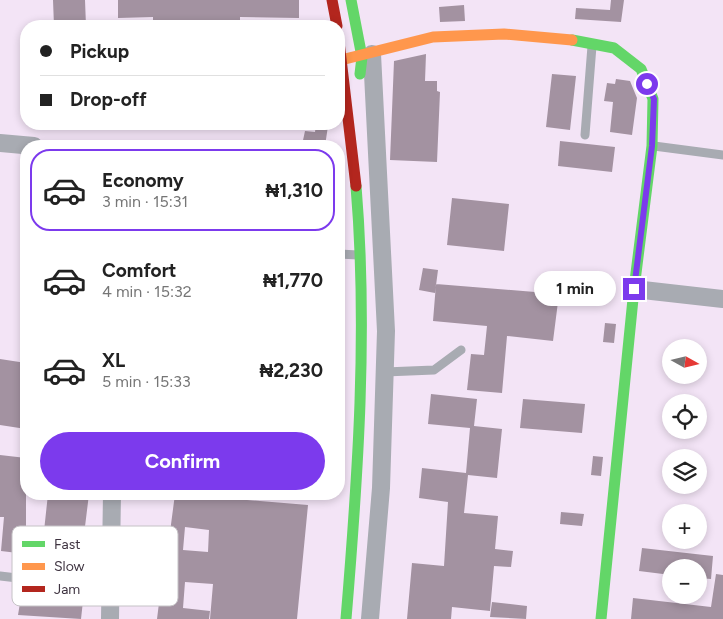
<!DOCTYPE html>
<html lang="en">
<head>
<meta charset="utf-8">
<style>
  :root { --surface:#fff; --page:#f2f2f2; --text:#222; --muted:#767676; --line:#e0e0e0; --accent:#7c3aed }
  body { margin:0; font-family:Figtree,sans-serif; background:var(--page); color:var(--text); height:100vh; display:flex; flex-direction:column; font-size:19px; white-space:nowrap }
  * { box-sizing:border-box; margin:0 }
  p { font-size:16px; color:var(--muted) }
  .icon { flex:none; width:28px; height:28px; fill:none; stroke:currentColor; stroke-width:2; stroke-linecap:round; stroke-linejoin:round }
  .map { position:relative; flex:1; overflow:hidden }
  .side { position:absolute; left:20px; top:140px; width:325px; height:360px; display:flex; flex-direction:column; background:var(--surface); border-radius:20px; box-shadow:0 2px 8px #0003 }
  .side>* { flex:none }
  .banner { position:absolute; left:20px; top:20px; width:325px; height:110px; border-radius:20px; box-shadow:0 2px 8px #0003; display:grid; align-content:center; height:110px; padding:0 20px; background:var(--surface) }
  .needle { width:32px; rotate:98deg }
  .buttons { position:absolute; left:662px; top:339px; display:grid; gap:10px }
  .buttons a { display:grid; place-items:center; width:45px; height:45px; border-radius:50%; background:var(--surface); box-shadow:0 2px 8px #0003; font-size:25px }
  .end { position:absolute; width:22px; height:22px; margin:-11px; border:6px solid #7c3aed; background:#fff; box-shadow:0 0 0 2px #fff }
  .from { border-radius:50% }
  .bubble { position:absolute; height:35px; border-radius:18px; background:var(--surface); box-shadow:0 2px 8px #0003; font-size:16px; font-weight:700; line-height:35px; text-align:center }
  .banner b { display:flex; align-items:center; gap:18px; height:48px; font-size:19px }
  .banner b+b { border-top:1px solid var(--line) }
  .banner i { width:12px; height:12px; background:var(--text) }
  ul { padding:9px 0 0; list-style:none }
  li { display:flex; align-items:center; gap:15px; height:82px; margin:0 10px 8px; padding:0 10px; border:2px solid transparent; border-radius:20px }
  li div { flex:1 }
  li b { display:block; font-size:19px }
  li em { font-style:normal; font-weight:700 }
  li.selected { border-color:var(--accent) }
  li>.icon { width:45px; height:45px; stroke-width:1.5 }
  .cta { display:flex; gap:10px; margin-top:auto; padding:10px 20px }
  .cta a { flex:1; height:58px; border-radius:30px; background:var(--accent); color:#fff; font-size:20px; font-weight:700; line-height:58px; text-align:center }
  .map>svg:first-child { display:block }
  .building { fill:#a392a1; fill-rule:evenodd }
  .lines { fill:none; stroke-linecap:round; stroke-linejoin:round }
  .lane { stroke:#a8abb2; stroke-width:9 }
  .street { stroke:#a8abb2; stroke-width:18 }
  .fast { stroke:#63d668; stroke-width:11 }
  .slow { stroke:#ff974d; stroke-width:11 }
  .jam { stroke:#b3261e; stroke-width:11 }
  .route { stroke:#7c3aed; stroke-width:6 }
  .key { fill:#fff; stroke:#c5c2c6; stroke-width:1 }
  .key-label { font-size:14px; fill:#3e3340 }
</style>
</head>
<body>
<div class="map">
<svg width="723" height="619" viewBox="0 0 723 619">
  <rect width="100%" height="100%" fill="#f3e4f6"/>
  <!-- building -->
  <path class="building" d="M 53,0 L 85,0 L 86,26 L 54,26 Z
    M 118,0 L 299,0 L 299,18 L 240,17 L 240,21 L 179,24 L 153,20 L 153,17 L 118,18 Z
    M 611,0 L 624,0 L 621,22 L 575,19 L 576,8 L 610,10 Z
    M 464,5 L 465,21 L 440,22 L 439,7 Z
    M 426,54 L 425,81 L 437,81 L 437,91 L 440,92 L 437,162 L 390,160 L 394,61 Z
    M 552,74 L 576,76 L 570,130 L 546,127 Z
    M 616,79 L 630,81 L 637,98 L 632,135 L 610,132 L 613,102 L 604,101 L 607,83 L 615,84 Z
    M 316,124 L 328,126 L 325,146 L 302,145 L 305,131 L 315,132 Z
    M 560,141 L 615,147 L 612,172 L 558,166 Z
    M 452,198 L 509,204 L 504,251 L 447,245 Z
    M 423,268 L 438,270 L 435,293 L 419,290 Z
    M 436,284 L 559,294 L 553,341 L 507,336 L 502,393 L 467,390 L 471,354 L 484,355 L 487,326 L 433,321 Z
    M 605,323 L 616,324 L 614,343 L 603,342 Z
    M 0,359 L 26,363 L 26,429 L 0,425 Z
    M 431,394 L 477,399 L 474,426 L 502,429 L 497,478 L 468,475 L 464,513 L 498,516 L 495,549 L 513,551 L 511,567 L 494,566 L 490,611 L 452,607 L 451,619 L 407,619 L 412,563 L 444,566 L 448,502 L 419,498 L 422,468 L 466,473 L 470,428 L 428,424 Z
    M 523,399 L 585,404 L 582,433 L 520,428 Z
    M 0,455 L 26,458 L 26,554 L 1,551 L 4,517 L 0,517 Z
    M 593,456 L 603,457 L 601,476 L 591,475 Z
    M 48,494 L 89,494 L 82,551 L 92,552 L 88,579 L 25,573 L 26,567 L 40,568 Z
    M 175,494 L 308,505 L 297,619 L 210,619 L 213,584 L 185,582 L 183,608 L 210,611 L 209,619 L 157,619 L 160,595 L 152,595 L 158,531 L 170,532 ZM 185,527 L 209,530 L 208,552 L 183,550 Z
    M 561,512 L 584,514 L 582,526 L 560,524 Z
    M 642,548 L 713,556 L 711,579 L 699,578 L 699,568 L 671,568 L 671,575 L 639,571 Z
    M 716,574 L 723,575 L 723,619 L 631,619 L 633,598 L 711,607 Z
    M 23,585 L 84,592 L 81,619 L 18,615 Z
    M 492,602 L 527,606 L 526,619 L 490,617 Z"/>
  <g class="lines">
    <!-- lane -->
    <path class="lane" d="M 585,135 L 592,46
      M 654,146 L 723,155
      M 339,254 L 358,255
      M 385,372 L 434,370 L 461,350
      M 0,576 L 111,589"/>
    <!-- street -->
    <path class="street" d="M 0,143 L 34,146
      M 634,289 L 723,299
      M 110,619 L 112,494
      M 370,619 L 381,488 L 386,331 L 372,54"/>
    <!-- fast -->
    <path class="fast" d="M 351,0 L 362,57 L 360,74
      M 572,40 L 614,48 L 641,69 L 653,99 L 652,146 L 634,289 L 601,619
      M 346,619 C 358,475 368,330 356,186"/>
    <!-- slow -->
    <path class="slow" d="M 341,60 L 433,37 L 504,34 L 572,40"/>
    <!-- jam -->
    <path class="jam" d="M 332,0 L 337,26
      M 339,42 L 356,186"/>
  </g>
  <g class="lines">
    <!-- route -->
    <path class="route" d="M 634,289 L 652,146 L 654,99 L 647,84"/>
  </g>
  <!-- legend -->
  <rect x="12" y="526" width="166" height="80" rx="8" class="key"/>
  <rect x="22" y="541" width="23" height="6" fill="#63d668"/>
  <rect x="22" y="563" width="23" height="7" fill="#ff974d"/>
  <rect x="22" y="586" width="23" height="6" fill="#b3261e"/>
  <g class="key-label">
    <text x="54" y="549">Fast</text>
    <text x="54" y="571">Slow</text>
    <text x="54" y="594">Jam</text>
  </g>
</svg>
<div class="buttons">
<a><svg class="needle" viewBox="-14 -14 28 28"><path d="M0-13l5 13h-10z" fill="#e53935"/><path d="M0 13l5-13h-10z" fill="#767676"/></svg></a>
<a><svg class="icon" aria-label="locate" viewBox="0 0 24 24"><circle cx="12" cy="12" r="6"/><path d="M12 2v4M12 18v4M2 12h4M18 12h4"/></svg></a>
<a><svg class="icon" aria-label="layers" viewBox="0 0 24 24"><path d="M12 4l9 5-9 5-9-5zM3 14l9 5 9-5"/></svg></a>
<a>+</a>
<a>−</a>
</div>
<i class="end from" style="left:647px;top:84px"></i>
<i class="end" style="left:634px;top:289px"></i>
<div class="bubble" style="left:534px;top:271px;width:82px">1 min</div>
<div class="banner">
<b><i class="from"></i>Pickup</b>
<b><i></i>Drop-off</b>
</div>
<section class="side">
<ul>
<li class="selected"><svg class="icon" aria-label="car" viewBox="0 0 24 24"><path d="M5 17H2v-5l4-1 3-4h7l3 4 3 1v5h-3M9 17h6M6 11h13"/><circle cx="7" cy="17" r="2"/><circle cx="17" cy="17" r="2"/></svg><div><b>Economy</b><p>3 min · 15:31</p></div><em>₦1,310</em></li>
<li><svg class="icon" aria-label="car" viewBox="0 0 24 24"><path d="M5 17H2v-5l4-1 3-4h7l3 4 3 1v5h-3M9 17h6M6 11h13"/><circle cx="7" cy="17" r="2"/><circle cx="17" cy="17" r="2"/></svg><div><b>Comfort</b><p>4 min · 15:32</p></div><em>₦1,770</em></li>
<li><svg class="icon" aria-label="car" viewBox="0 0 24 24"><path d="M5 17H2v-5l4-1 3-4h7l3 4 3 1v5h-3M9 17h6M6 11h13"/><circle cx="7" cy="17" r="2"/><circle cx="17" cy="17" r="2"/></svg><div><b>XL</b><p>5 min · 15:33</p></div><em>₦2,230</em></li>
</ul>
<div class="cta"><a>Confirm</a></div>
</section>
</div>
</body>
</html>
